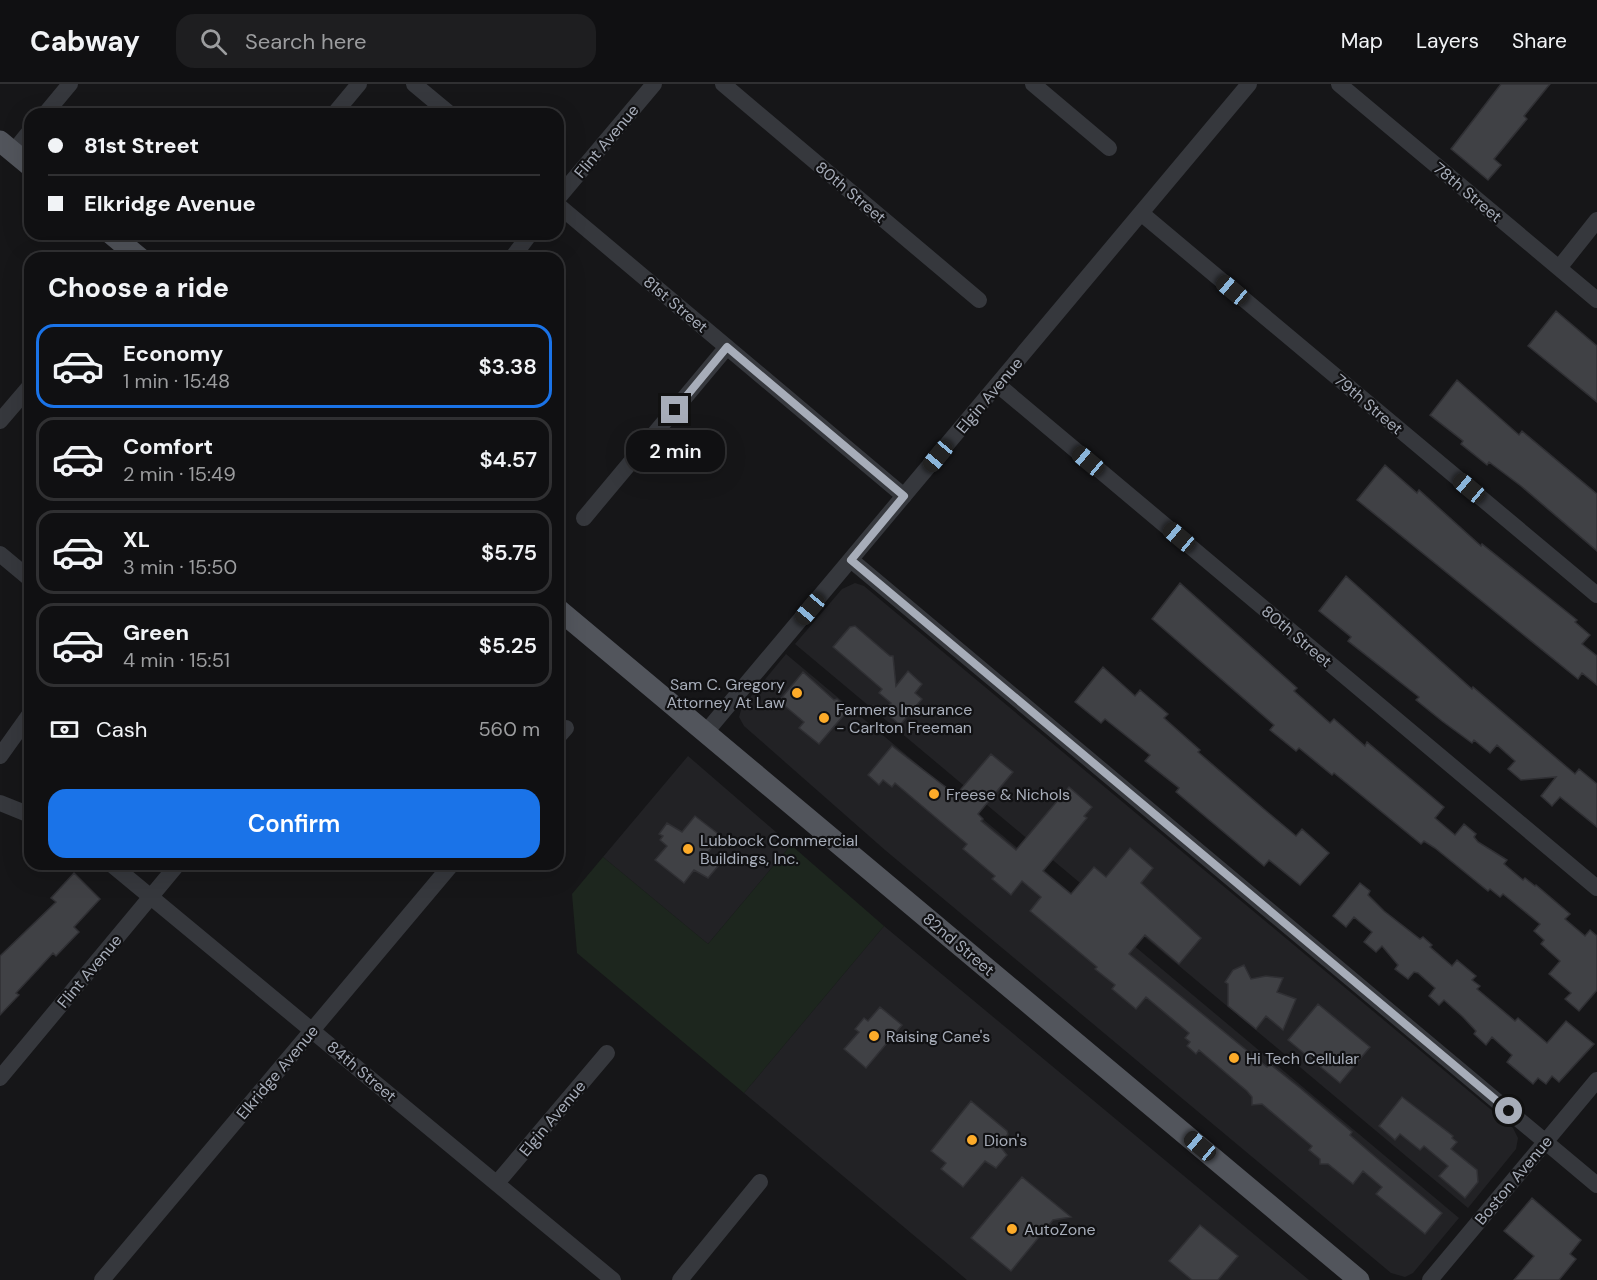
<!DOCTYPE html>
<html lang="en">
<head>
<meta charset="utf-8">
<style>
  :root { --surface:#101012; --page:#1e1e20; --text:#f1f3f6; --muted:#9c9d9f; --line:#303032; --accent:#1a73e8 }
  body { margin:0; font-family:"DM Sans",sans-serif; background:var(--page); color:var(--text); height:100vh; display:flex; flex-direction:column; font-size:22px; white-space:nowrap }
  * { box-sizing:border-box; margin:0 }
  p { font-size:20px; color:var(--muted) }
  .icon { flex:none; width:33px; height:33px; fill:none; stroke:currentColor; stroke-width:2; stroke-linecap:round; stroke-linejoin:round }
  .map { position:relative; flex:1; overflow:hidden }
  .drawer { position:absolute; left:24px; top:168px; width:540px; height:618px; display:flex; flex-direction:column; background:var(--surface); border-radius:18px; box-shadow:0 6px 24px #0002,0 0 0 2px var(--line) }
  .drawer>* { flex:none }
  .hud { position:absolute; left:24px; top:24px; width:540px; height:132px; border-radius:18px; box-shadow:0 6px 24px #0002,0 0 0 2px var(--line); display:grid; align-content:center; height:132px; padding:0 24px; background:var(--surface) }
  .end { position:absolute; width:27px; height:27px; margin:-14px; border:8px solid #a7adb9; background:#111; box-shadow:0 0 0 3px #111 }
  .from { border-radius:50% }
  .bubble { position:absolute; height:42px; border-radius:18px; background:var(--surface); box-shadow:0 6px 24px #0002,0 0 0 2px var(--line); font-size:20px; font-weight:600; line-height:42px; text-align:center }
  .car { position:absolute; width:18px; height:36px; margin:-18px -9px; border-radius:8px; box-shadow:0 0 4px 2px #0007; background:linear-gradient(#222 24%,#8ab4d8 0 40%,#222 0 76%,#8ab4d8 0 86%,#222 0) }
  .hud b { display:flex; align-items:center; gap:21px; height:57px; font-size:22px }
  .hud b+b { border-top:2px solid var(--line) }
  .hud i { width:15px; height:15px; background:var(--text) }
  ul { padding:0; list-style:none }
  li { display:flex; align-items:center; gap:18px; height:84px; margin:0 12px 9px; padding:0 12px; border:3px solid var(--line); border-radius:18px }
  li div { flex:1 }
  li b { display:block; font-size:22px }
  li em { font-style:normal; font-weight:600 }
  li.on { border-color:var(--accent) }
  li>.icon { width:54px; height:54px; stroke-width:1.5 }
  h2 { padding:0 24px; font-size:27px; line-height:72px }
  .pay { display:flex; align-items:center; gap:15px; height:66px; padding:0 24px; font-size:22px }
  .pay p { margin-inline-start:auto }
  .cta { display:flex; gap:12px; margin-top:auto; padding:12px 24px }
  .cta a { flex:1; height:69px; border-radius:18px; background:var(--accent); color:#fff; font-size:24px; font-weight:600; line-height:69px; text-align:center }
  header { display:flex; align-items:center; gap:36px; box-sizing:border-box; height:84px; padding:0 30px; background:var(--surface); border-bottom:2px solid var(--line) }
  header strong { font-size:28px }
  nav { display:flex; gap:33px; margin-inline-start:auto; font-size:21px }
  .search { width:420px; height:54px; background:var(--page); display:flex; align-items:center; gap:15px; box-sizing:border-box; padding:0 21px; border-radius:18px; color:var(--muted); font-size:22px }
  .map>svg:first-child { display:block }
  .built { fill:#222225 }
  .green { fill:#1d261e }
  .building { fill:#404145; stroke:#303034; stroke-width:1.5 }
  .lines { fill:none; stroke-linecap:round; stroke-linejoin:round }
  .minor { stroke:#36383d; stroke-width:16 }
  .major { stroke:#52555c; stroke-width:21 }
  .route { stroke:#a7adb9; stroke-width:8 }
  .poi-dot { fill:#fdab29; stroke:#111113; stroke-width:2 }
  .labels { text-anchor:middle; stroke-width:4.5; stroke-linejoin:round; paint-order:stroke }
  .street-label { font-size:16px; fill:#a7adb9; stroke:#111113 }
  .poi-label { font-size:16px; fill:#a7adb9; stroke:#111113; text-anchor:start }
</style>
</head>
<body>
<header>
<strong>Cabway</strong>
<div class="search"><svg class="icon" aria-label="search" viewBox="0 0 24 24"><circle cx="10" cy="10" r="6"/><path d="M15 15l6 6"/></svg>Search here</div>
<nav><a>Map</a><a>Layers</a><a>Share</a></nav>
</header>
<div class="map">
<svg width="1597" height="1196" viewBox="0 0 1597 1196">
  <rect width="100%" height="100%" fill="#161618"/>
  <!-- built -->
  <path class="built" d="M 855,499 L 864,502 L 1513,1044 L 1518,1054 L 1516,1065 L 1468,1124 L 795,560 L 842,505 Z
    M 786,570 L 1459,1134 L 1413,1189 L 1405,1193 L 1391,1189 L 885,766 L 744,642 L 739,633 L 742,623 Z
    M 688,672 L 791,761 L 708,860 L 603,773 Z
    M 884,842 L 1309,1196 L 967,1196 L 744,1009 Z"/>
  <!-- green -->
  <path class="green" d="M 791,761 L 884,842 L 744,1009 L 577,869 L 572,810 L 603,773 L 708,860 Z"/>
  <!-- building -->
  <path class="building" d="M 1501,0 L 1550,0 L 1524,32 L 1527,35 L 1494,75 L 1501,81 L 1488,96 L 1451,65 Z
    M 1556,227 L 1597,262 L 1597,318 L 1528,262 Z
    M 1457,296 L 1519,351 L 1522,347 L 1597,410 L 1597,467 L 1521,402 L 1489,378 L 1487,381 L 1461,360 L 1463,357 L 1430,331 Z
    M 1385,381 L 1417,409 L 1419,406 L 1481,462 L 1482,460 L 1577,536 L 1575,538 L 1590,551 L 1582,560 L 1597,572 L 1597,601 L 1582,589 L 1578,595 L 1357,416 Z
    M 1346,492 L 1472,605 L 1473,603 L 1575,690 L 1579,685 L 1597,700 L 1597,743 L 1560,713 L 1552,722 L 1541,712 L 1556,693 L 1521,696 L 1508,685 L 1515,677 L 1497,661 L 1490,669 L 1474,656 L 1472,659 L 1442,637 L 1416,616 L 1419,613 L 1348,557 L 1351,553 L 1319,527 Z
    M 1180,499 L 1297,604 L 1294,607 L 1330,639 L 1334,635 L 1365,662 L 1367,658 L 1444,723 L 1435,734 L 1455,751 L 1464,740 L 1476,750 L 1474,753 L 1478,758 L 1507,776 L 1504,780 L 1523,796 L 1525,794 L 1535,802 L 1536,801 L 1570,830 L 1565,835 L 1585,852 L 1590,846 L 1597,852 L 1597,906 L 1579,927 L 1565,915 L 1571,909 L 1549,890 L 1560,877 L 1541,860 L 1544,856 L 1534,847 L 1540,840 L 1503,810 L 1500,813 L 1490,805 L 1488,807 L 1435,764 L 1424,757 L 1421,760 L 1334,689 L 1332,691 L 1299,664 L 1296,667 L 1270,646 L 1274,641 L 1152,535 Z
    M 855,542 L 890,572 L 893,572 L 896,602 L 908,587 L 922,600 L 915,609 L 922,615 L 900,641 L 884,627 L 891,619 L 879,609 L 882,605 L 833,563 L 850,543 Z
    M 1103,583 L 1135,612 L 1140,606 L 1168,630 L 1164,634 L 1200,666 L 1198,668 L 1265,726 L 1296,752 L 1302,745 L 1329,769 L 1300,801 L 1269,776 L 1264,782 L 1176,708 L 1179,704 L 1145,677 L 1150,671 L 1105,635 L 1101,639 L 1075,618 Z
    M 803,588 L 834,616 L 837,615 L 849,625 L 819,660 L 799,644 L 804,638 L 779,617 Z
    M 892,662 L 956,711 L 991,670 L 1013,688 L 978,730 L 983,735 L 981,737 L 1016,766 L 1069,703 L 1092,723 L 1084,732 L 1087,734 L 1043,787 L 1071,810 L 1094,783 L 1106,793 L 1130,764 L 1153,784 L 1141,799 L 1201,854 L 1179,880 L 1145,851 L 1129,870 L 1267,983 L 1270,980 L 1300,1004 L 1352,1048 L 1350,1051 L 1380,1077 L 1442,1129 L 1425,1150 L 1376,1110 L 1382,1103 L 1363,1087 L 1353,1100 L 1328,1080 L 1320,1080 L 1320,1075 L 1309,1066 L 1312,1062 L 1262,1020 L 1252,1021 L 1252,1013 L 1247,1007 L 1199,966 L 1196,970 L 1187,962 L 1190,958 L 1185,954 L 1189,949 L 1146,913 L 1136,925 L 1112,905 L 1115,901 L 1095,885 L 1097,883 L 1030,827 L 1041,813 L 1022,797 L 1011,811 L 992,795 L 995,792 L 963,765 L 967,760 L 895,699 L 892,703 L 883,696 L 879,701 L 868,691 Z
    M 695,732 L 721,752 L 708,768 L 719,781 L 708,794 L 694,786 L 684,799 L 655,776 L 667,762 L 660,756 L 663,752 L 659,750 L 667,739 L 682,748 Z
    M 74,789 L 100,815 L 74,843 L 79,848 L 56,872 L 53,869 L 16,909 L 19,911 L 0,931 L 0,872 L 56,818 L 51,814 Z
    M 1360,799 L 1370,807 L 1368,811 L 1384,827 L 1420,855 L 1423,853 L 1432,861 L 1430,863 L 1452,882 L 1457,876 L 1476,892 L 1472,896 L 1480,902 L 1477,905 L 1515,937 L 1518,934 L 1547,959 L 1566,937 L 1594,960 L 1559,998 L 1552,992 L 1546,1000 L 1538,994 L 1533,1000 L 1507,978 L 1512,971 L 1492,953 L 1486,961 L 1474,950 L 1476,947 L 1463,933 L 1444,916 L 1439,921 L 1429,912 L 1435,904 L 1418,889 L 1414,888 L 1408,895 L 1395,885 L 1398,881 L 1382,862 L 1376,868 L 1364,858 L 1372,848 L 1354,833 L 1346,843 L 1333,832 Z
    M 1244,881 L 1251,895 L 1266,892 L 1283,894 L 1277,908 L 1296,915 L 1283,946 L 1266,932 L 1256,945 L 1228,922 L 1228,900 L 1225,898 L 1233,886 Z
    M 1318,920 L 1370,963 L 1340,999 L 1288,956 Z
    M 880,923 L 902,941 L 866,984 L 844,965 L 859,948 L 855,945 L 864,934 L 868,937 Z
    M 1402,1013 L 1453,1052 L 1452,1054 L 1457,1058 L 1451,1065 L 1477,1086 L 1478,1098 L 1465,1114 L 1439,1092 L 1448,1082 L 1424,1062 L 1420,1066 L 1400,1050 L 1395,1056 L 1379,1042 Z
    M 971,1017 L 1007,1047 L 1008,1050 L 999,1061 L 1007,1071 L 996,1084 L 985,1077 L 963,1103 L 941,1085 L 946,1079 L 931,1067 Z
    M 1022,1093 L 1071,1133 L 1053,1136 L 1011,1187 L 971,1154 Z
    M 1532,1114 L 1581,1156 L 1570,1170 L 1576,1175 L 1559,1196 L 1514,1196 L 1534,1172 L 1504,1147 Z
    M 1200,1141 L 1238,1172 L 1218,1196 L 1192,1196 L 1169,1177 Z"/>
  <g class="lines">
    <!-- minor -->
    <path class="minor" d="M 414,0 L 450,30
      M 723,0 L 979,216
      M 1033,0 L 1109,64
      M 1339,0 L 1597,216
      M 45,30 L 70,0
      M 334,30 L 359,0
      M 13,68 L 30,47
      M 558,114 L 654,0
      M 558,121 L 904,412
      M 1141,129 L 1597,511
      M 512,174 L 530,150
      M 1559,184 L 1597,136
      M 998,301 L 1597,804
      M 0,337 L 30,302
      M 584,434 L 727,263
      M 0,470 L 30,495
      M 851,476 L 1597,1101
      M 706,648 L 1249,0
      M 558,653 L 566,644
      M 0,672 L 30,630
      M 0,719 L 30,731
      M 111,780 L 613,1196
      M 0,994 L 178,780
      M 497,1099 L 607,969
      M 102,1196 L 452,780
      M 680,1196 L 760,1098
      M 1430,1196 L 1597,996"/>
    <!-- major -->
    <path class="major" d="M 0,57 L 30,82
      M 111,150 L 140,174
      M 558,525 L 1359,1196"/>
  </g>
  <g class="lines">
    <!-- route -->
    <path class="route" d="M 675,326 L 727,263 L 904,412 L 851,476 L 1509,1027"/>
  </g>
  <!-- markers -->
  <g class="poi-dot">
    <circle cx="797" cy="609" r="6"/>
    <circle cx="824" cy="634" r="6"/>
    <circle cx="934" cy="710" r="6"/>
    <circle cx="688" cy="765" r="6"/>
    <circle cx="874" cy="952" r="6"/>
    <circle cx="1234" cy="974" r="6"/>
    <circle cx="972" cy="1056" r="6"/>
    <circle cx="1012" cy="1145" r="6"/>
  </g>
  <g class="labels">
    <!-- street labels -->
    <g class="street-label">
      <text transform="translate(606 57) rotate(-50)" y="6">Flint Avenue</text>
      <text transform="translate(851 108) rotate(40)" y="6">80th Street</text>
      <text transform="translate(1468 108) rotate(40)" y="6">78th Street</text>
      <text transform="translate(676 220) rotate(40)" y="6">81st Street</text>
      <text transform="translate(989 311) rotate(-50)" y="6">Elgin Avenue</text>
      <text transform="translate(1369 320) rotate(40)" y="6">79th Street</text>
      <text transform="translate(1297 552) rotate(40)" y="6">80th Street</text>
      <text transform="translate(959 860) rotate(40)" y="6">82nd Street</text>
      <text transform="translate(89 887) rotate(-50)" y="6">Flint Avenue</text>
      <text transform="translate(362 987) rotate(40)" y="6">84th Street</text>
      <text transform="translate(277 988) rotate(-50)" y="6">Elkridge Avenue</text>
      <text transform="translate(552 1034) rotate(-50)" y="6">Elgin Avenue</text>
      <text transform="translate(1513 1096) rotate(-50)" y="6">Boston Avenue</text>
    </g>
    <!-- poi labels -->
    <g class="poi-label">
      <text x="785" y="606" text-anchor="end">Sam C. Gregory<tspan x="785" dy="18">Attorney At Law</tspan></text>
      <text x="836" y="631">Farmers Insurance<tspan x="836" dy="18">- Carlton Freeman</tspan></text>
      <text x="946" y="716">Freese &amp; Nichols</text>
      <text x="700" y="762">Lubbock Commercial<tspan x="700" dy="18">Buildings, Inc.</tspan></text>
      <text x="886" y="958">Raising Cane's</text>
      <text x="1246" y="980">Hi Tech Cellular</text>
      <text x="984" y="1062">Dion's</text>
      <text x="1024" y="1151">AutoZone</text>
    </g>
  </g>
</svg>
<i class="end from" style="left:1509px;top:1027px"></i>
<i class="end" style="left:675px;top:326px"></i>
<div class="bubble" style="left:626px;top:346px;width:99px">2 min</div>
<i class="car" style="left:1232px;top:206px;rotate:310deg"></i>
<i class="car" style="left:938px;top:372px;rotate:220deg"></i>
<i class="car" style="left:1088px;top:377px;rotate:310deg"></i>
<i class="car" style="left:1469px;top:404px;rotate:310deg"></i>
<i class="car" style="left:1179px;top:453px;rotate:310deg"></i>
<i class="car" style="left:810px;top:525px;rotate:220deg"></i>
<i class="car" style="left:1200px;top:1062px;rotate:310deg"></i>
<div class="hud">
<b><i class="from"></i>81st Street</b>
<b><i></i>Elkridge Avenue</b>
</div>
<section class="drawer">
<h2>Choose a ride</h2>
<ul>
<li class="on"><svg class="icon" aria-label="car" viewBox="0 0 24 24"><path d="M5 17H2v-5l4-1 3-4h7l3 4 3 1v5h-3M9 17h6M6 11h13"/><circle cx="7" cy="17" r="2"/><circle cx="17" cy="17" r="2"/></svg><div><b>Economy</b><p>1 min · 15:48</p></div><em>$3.38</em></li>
<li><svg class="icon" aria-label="car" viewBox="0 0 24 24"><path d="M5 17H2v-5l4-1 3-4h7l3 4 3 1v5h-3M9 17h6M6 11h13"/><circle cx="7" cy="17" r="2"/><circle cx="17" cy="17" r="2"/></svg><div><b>Comfort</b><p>2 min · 15:49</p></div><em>$4.57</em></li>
<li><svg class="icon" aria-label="car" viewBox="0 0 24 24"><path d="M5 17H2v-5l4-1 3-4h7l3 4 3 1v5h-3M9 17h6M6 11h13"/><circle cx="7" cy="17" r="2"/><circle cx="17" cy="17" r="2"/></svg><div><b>XL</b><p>3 min · 15:50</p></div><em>$5.75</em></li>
<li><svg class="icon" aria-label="car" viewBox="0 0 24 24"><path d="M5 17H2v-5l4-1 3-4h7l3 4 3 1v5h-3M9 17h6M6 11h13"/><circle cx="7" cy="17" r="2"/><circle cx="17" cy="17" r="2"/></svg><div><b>Green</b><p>4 min · 15:51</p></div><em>$5.25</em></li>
</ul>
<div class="pay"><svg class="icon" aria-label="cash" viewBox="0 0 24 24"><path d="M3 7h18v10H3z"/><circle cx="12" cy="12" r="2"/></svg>Cash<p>560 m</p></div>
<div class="cta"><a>Confirm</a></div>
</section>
</div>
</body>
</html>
